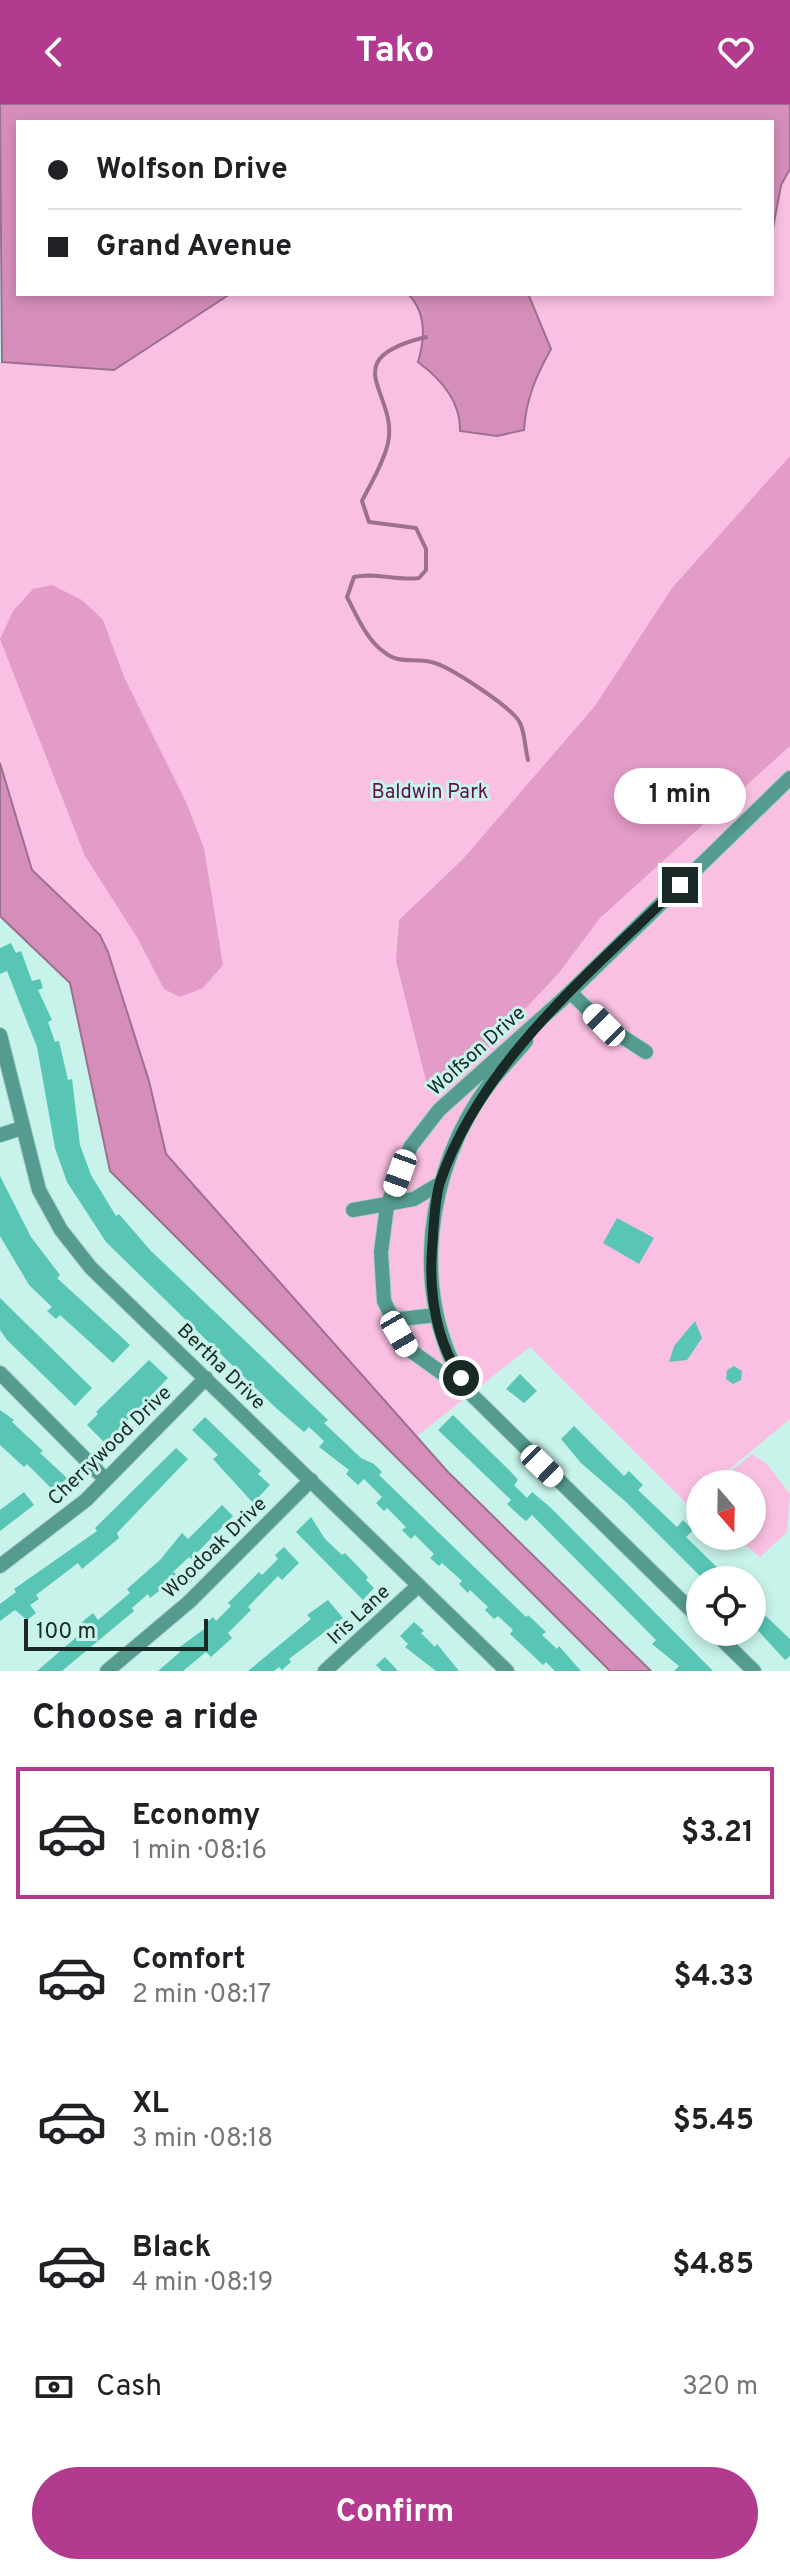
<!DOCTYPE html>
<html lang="en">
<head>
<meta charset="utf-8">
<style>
  :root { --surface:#fff; --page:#f2f2f2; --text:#202124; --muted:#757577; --line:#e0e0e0; --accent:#b33b8f }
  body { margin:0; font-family:Overpass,sans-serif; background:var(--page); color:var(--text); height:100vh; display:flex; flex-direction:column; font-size:30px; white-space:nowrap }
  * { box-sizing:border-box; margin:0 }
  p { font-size:26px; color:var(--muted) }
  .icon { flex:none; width:44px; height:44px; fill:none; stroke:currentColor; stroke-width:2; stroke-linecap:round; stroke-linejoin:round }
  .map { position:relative; height:1567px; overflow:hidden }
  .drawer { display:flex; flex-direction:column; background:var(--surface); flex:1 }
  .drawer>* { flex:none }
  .banner { position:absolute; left:16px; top:16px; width:758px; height:176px; border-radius:0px; box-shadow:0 4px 12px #0003; display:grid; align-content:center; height:176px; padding:0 32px; background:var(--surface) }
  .needle { width:52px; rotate:160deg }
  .buttons { position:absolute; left:686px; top:1366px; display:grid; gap:16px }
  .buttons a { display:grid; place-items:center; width:80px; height:80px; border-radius:50%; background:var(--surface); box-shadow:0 4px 12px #0003; font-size:40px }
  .scale { position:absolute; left:24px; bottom:20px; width:184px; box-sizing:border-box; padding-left:8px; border:4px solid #182926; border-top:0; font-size:22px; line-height:28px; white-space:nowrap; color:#182926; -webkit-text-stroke:6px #c7f3eb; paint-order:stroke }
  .end { position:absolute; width:36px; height:36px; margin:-18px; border:10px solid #182926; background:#fff; box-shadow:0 0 0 4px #fff }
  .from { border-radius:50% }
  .bubble { position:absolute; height:56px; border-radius:28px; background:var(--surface); box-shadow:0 4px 12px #0003; font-size:26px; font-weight:700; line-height:56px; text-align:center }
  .car { position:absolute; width:24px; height:48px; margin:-24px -12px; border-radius:10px; box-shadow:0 0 6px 2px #0007; background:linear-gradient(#fff 24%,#345 0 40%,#fff 0 76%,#345 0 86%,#fff 0) }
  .banner b { display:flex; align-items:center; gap:28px; height:76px; font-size:30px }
  .banner b+b { border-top:2px solid var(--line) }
  .banner i { width:20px; height:20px; background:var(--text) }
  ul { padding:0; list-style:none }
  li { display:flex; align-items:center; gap:24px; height:132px; margin:0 16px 12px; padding:0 16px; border:4px solid transparent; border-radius:0px }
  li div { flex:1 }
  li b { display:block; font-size:30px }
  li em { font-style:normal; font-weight:700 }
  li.active { border-color:var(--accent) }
  li>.icon { width:72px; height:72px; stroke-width:1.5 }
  h2 { padding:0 32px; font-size:36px; line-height:96px }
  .pay { display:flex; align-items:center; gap:20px; height:88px; padding:0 32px; font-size:30px }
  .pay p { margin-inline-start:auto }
  .primary-button { display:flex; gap:16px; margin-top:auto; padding:16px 32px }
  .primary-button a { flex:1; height:92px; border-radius:48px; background:var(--accent); color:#fff; font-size:32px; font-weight:700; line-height:92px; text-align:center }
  header { display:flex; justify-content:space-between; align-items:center; height:104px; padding:0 32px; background:var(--accent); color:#fff; font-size:36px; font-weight:700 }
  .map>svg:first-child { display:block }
  .green { fill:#fac0e3 }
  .forest { fill:#e39bc8 }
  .water { fill:#d58eba; stroke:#9c708e; stroke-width:2 }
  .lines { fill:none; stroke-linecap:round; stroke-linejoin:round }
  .stream { stroke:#9c708e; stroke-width:4 }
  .building { fill:#59c5b5 }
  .minor-casing { stroke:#a8cfc8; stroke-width:16 }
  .minor { stroke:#559b90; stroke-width:14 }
  .route { stroke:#182926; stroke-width:10 }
  .labels { text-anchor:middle; stroke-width:6; stroke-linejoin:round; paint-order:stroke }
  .park-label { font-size:20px; fill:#630f4c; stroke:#c7f3eb }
  .street-label { font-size:20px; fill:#182926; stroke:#c7f3eb }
</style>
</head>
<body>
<header><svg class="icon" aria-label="back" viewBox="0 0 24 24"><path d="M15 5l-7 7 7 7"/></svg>Tako<svg class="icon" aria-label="heart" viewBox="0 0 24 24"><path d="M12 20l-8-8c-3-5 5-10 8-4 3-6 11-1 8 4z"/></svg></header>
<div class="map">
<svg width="790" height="1567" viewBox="0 0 790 1567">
  <rect width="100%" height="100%" fill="#c7f3eb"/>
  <!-- green -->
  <path class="green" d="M 790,65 L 790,1315 L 712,1380 L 700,1380 L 700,1390 L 688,1401 L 530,1243 L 416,1333 L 166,1050 L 141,952 L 108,848 L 100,831 L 32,766 L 0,659 L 0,258 L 114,266 L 230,190 L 408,190 C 427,209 425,235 418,258 C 441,275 461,298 460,327 L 497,332 L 524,326 C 528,296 536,272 551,245 L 529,191 L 772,190 C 772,149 769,102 790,65 Z
    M 752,1350 L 767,1360 L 790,1390 L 787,1428 L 760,1453 L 735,1432 L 752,1432 L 752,1380 L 715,1380 Z"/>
  <!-- forest -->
  <path class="forest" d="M 790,352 L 790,642 L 600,814 L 558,870 L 490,942 L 450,977 L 427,981 L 396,857 L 399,816 L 462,756 L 595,602 L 672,484 Z
    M 52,481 L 82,496 L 103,516 L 124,573 L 186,698 L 204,744 L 223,861 L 203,884 L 180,893 L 164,885 L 138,835 L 85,752 L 0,535 L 13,507 L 33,485 Z"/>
  <!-- water -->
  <path class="water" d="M 0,0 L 790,0 L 790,65 L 781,81 L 772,130 L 772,18 L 18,18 L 18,190 L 230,190 L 114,266 L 2,258 Z
    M 408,190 L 533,190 L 529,192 L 551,245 C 536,272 526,295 524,326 L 497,332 L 460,327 C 461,298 441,275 418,258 C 425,235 427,209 408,190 Z
    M 0,659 L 32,766 L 100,831 L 108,848 L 149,977 L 166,1050 L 448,1368 L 651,1567 L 610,1567 L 110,1067 L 70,879 L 0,812 Z"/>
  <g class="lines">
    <!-- stream -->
    <path class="stream" d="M 426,233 C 332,256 399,289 388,339 C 384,358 371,379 362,397 L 369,418 L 416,424 L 426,445 L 426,466 L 419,474 C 396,477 376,468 354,473 L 347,493 C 357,512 366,535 384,548 C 398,560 414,554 431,558 C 448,561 513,604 520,619 C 525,629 525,645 528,656"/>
  </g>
  <!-- building -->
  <path class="building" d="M 11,839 L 16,849 L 21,847 L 32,877 L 40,875 L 43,884 L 38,886 L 52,916 L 48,918 L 55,938 L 59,937 L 68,976 L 72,975 L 80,1041 L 91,1071 L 116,1112 L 119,1110 L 151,1147 L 328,1316 L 324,1319 L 361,1354 L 374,1360 L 382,1368 L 379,1371 L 526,1513 L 528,1511 L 546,1528 L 542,1531 L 557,1545 L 559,1542 L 581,1567 L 555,1567 L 546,1558 L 543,1561 L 510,1530 L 513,1526 L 498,1512 L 494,1515 L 485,1506 L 488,1503 L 470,1486 L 468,1489 L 459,1480 L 462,1477 L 442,1459 L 439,1462 L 430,1454 L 434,1450 L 415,1431 L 411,1435 L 402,1426 L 406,1423 L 387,1404 L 384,1407 L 376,1399 L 382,1393 L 364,1375 L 358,1381 L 346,1370 L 349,1366 L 319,1343 L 324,1337 L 309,1323 L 304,1328 L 276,1304 L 106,1138 L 67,1078 L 55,1044 L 37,943 L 7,867 L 0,870 L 0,844 Z
    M 0,1072 L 31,1133 L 60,1171 L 57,1174 L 130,1241 L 113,1259 L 60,1211 L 56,1215 L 47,1207 L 52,1203 L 29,1181 L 0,1132 Z
    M 617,1114 L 654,1134 L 639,1160 L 603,1139 Z
    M 0,1194 L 92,1284 L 75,1302 L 7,1236 L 0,1226 Z
    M 695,1217 L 702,1234 L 687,1256 L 669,1258 L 674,1242 Z
    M 149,1256 L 168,1274 L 105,1339 L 87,1321 L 98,1310 L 96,1308 Z
    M 734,1262 L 742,1267 L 741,1276 L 733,1280 L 726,1275 L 727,1266 Z
    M 520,1270 L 537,1287 L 524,1299 L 506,1285 Z
    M 0,1306 L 14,1316 L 12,1318 L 43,1347 L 40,1349 L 67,1374 L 54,1387 L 27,1360 L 24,1363 L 0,1341 Z
    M 453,1311 L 511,1368 L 518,1376 L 514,1381 L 527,1394 L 532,1388 L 550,1403 L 713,1567 L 674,1567 L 679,1562 L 652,1540 L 656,1536 L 532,1411 L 526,1417 L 522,1414 L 507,1400 L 511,1396 L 438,1326 Z
    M 205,1313 L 261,1367 L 258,1370 L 270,1381 L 253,1399 L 213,1355 L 218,1351 L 192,1326 Z
    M 574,1322 L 624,1372 L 629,1367 L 643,1381 L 638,1386 L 677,1423 L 683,1416 L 693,1426 L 686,1433 L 730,1476 L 704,1476 L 626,1398 L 581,1359 L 561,1335 Z
    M 176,1344 L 188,1355 L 117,1429 L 119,1434 L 82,1465 L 78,1459 L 36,1491 L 39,1495 L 30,1501 L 36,1509 L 27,1516 L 15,1506 L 0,1517 L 0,1500 L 16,1488 L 14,1485 L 97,1427 L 95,1424 Z
    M 24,1388 L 34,1401 L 0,1427 L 0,1406 Z
    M 222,1401 L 233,1412 L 191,1455 L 189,1453 L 173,1468 L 176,1470 L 159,1487 L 150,1494 L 148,1490 L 132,1504 L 134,1507 L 62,1567 L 37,1567 L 87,1524 L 82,1518 L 93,1509 L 98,1516 L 130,1489 L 127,1485 L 160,1456 L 182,1429 L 188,1435 Z
    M 311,1413 L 325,1435 L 342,1451 L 345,1449 L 368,1473 L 366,1476 L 374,1484 L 363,1496 L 296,1428 Z
    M 284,1443 L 299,1459 L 282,1476 L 278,1472 L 248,1503 L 251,1506 L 228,1529 L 232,1534 L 211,1553 L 206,1548 L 183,1567 L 158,1567 L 180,1548 L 177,1545 L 207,1523 L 205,1520 L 213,1513 L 216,1517 L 231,1502 L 228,1499 L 259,1468 L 262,1471 L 278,1455 L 275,1451 Z
    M 328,1496 L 343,1514 L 289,1555 L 291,1558 L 282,1566 L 279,1563 L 274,1567 L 248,1567 L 311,1515 L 307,1511 Z
    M 752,1499 L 790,1535 L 790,1552 L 785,1556 L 752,1520 Z
    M 414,1518 L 424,1527 L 421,1529 L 435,1543 L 437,1540 L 459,1567 L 436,1567 L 405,1543 L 408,1540 L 400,1532 Z
    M 385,1553 L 398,1567 L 382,1567 L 376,1561 Z"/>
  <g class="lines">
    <!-- minor casing -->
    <g class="minor-casing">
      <path id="minor" d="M 570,888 L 604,921 L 646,948
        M 0,931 L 39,1086 L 61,1126 L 91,1164 L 507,1567
        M 0,1031 L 22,1024
        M 353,1106 L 414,1095 L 439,1080
        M 392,1216 L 436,1211
        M 0,1269 L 105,1375
        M 466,1283 C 408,1192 426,1063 490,979 C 501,964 515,951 526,937
        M 0,1462 L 86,1396 L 206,1274
        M 700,1515 L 471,1290 L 407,1244 L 384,1197 L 381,1148 L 387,1102 L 400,1069 L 411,1042 L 439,1006 L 563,895 L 790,674
        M 714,1528 L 754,1567
        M 107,1567 L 189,1498 L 311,1376
        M 325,1567 L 418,1482"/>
    </g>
    <!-- minor -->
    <use href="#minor" class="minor"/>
  </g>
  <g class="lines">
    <!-- route -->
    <path class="route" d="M 461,1274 C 436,1236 429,1189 432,1145 C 434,1123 434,1098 440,1078 C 482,956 591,868 680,781"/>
  </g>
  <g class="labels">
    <!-- park labels -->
    <g class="park-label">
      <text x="430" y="694">Baldwin Park</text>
    </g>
    <!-- street labels -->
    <g class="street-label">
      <text transform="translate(476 946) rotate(-42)" y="7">Wolfson Drive</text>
      <text transform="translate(222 1262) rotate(44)" y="7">Bertha Drive</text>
      <text transform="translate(109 1341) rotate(-44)" y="7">Cherrywood Drive</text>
      <text transform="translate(214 1443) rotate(-44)" y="7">Woodoak Drive</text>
      <text transform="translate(358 1510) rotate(-43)" y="7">Iris Lane</text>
    </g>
  </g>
</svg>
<div class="buttons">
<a><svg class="needle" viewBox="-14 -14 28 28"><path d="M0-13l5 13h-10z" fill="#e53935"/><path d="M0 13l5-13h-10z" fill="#757577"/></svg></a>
<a><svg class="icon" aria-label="locate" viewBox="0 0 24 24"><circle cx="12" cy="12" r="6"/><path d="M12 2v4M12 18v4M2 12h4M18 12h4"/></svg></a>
</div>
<div class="scale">100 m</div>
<i class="end from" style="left:461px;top:1274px"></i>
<i class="end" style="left:680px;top:781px"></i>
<div class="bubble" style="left:614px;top:664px;width:132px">1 min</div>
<i class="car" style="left:604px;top:921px;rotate:315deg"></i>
<i class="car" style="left:400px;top:1069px;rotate:200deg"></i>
<i class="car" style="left:399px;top:1230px;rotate:150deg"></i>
<i class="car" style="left:542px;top:1362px;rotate:134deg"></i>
<div class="banner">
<b><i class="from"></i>Wolfson Drive</b>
<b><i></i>Grand Avenue</b>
</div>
</div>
<section class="drawer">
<h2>Choose a ride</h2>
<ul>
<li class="active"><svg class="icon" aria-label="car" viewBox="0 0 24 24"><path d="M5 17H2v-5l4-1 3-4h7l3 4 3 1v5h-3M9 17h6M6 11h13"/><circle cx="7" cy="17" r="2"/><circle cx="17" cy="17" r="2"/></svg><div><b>Economy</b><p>1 min · 08:16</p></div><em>$3.21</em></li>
<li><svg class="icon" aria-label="car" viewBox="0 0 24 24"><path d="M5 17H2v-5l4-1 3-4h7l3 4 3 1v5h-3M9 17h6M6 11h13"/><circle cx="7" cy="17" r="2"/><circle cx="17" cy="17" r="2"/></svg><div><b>Comfort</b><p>2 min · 08:17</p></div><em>$4.33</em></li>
<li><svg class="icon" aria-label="car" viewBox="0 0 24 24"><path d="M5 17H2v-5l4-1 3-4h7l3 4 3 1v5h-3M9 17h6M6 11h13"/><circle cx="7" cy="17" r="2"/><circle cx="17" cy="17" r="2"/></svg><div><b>XL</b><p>3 min · 08:18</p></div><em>$5.45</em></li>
<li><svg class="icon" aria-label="car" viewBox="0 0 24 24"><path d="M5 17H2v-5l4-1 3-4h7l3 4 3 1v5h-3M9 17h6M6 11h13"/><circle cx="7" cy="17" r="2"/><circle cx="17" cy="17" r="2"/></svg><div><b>Black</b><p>4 min · 08:19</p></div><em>$4.85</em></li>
</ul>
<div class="pay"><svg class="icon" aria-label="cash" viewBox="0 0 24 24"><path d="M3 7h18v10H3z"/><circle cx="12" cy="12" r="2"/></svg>Cash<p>320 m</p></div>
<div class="primary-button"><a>Confirm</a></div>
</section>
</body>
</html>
